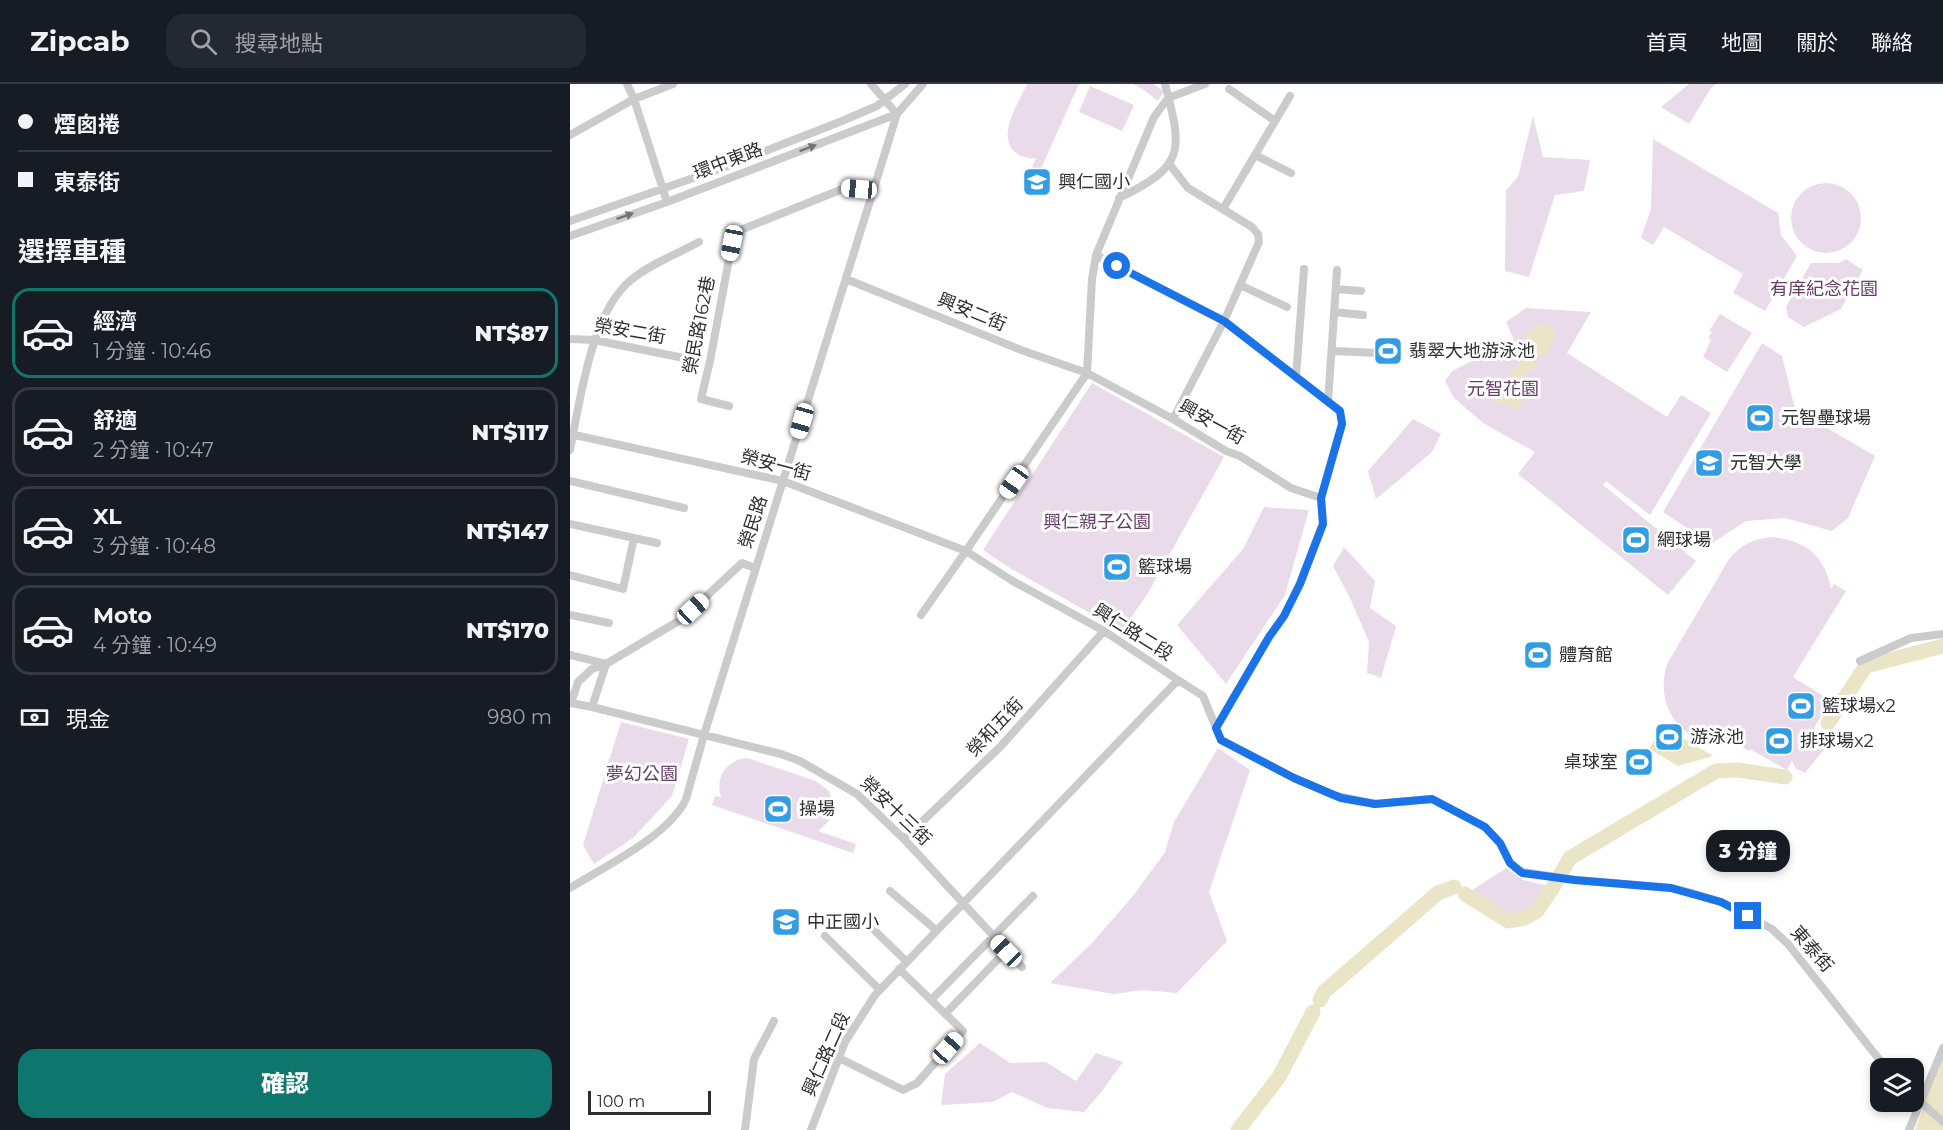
<!DOCTYPE html>
<html lang="zh-TW">
<head>
<meta charset="utf-8">
<style>
  :root { --surface:#171b24; --page:#242831; --text:#f1f3f6; --muted:#9ea1a6; --line:#363941; --accent:#0f766e }
  body { margin:0; font-family:Montserrat,"Noto Sans TC",sans-serif; background:var(--page); color:var(--text); height:100vh; display:flex; flex-direction:column; font-size:22px; white-space:nowrap }
  * { box-sizing:border-box; margin:0 }
  p { font-size:20px; color:var(--muted) }
  .icon { flex:none; width:33px; height:33px; fill:none; stroke:currentColor; stroke-width:2; stroke-linecap:round; stroke-linejoin:round }
  .map { position:relative; flex:1; overflow:hidden }
  .side { display:flex; flex-direction:column; background:var(--surface); width:570px }
  .side>* { flex:none }
  .top-card { display:grid; align-content:center; height:132px; padding:0 18px; background:var(--surface) }
  .fabs { position:absolute; left:1300px; top:974px; display:grid; gap:12px }
  .fabs a { display:grid; place-items:center; width:54px; height:54px; border-radius:12px; background:var(--surface); box-shadow:0 3px 9px #0003; font-size:30px }
  .scale { position:absolute; left:18px; bottom:15px; width:123px; box-sizing:border-box; padding-left:6px; border:3px solid #2e2e2e; border-top:0; font-size:16px; line-height:21px; white-space:nowrap; color:#2e2e2e; -webkit-text-stroke:4px #fff; paint-order:stroke }
  .end { position:absolute; width:27px; height:27px; margin:-14px; border:8px solid #1a73e8; background:#fff; box-shadow:0 0 0 3px #fff }
  .from { border-radius:50% }
  .bubble { position:absolute; height:42px; border-radius:18px; background:var(--surface); box-shadow:0 3px 9px #0003; font-size:20px; font-weight:800; line-height:42px; text-align:center }
  .car { position:absolute; width:18px; height:36px; margin:-18px -9px; border-radius:8px; box-shadow:0 0 4px 2px #0007; background:linear-gradient(#fff 24%,#345 0 40%,#fff 0 76%,#345 0 86%,#fff 0) }
  .top-card b { display:flex; align-items:center; gap:21px; height:57px; font-size:22px }
  .top-card b+b { border-top:2px solid var(--line) }
  .top-card i { width:15px; height:15px; background:var(--text) }
  ul { padding:0; list-style:none }
  li { display:flex; align-items:center; gap:18px; height:90px; margin:0 12px 9px; padding:0 6px; border:3px solid var(--line); border-radius:18px }
  li div { flex:1 }
  li b { display:block; font-size:22px }
  li em { font-style:normal; font-weight:800 }
  li.on { border-color:var(--accent) }
  li>.icon { width:54px; height:54px; stroke-width:1.5 }
  h2 { padding:0 18px; font-size:27px; line-height:72px }
  .pay { display:flex; align-items:center; gap:15px; height:66px; padding:0 18px; font-size:22px }
  .pay p { margin-inline-start:auto }
  .button { display:flex; gap:12px; margin-top:auto; padding:12px 18px }
  .button a { flex:1; height:69px; border-radius:18px; background:var(--accent); color:#fff; font-size:24px; font-weight:800; line-height:69px; text-align:center }
  header { display:flex; align-items:center; gap:36px; box-sizing:border-box; height:84px; padding:0 30px; background:var(--surface); border-bottom:2px solid var(--line) }
  header strong { font-size:28px }
  nav { display:flex; gap:33px; margin-inline-start:auto; font-size:21px }
  .search { width:420px; height:54px; background:var(--page); display:flex; align-items:center; gap:15px; box-sizing:border-box; padding:0 21px; border-radius:18px; color:var(--muted); font-size:22px }
  main { display:flex; flex:1; min-height:0 }
  .map>svg:first-child { display:block }
  .green { fill:#eadbeb }
  .water { fill:#ebe5c8 }
  .lines { fill:none; stroke-linecap:round; stroke-linejoin:round }
  .river { stroke:#ebe5c8; stroke-width:15 }
  .minor { stroke:#cbcbcb; stroke-width:8 }
  .oneway { fill:#757575 }
  .route { stroke:#1a73e8; stroke-width:8 }
  .labels { text-anchor:middle; stroke-width:6; stroke-linejoin:round; paint-order:stroke }
  .street-label { font-size:18px; fill:#2e2e2e; stroke:#fff }
  .poi-label { font-size:18px; fill:#2e2e2e; stroke:#fff; text-anchor:start }
  .park-label { font-size:18px; fill:#683c68; stroke:#fff }
</style>
</head>
<body>
<header>
<strong>Zipcab</strong>
<div class="search"><svg class="icon" aria-label="search" viewBox="0 0 24 24"><circle cx="10" cy="10" r="6"/><path d="M15 15l6 6"/></svg>搜尋地點</div>
<nav><a>首頁</a><a>地圖</a><a>關於</a><a>聯絡</a></nav>
</header>
<main>
<section class="side">
<div class="top-card">
<b><i class="from"></i>煙囪捲</b>
<b><i></i>東泰街</b>
</div>
<h2>選擇車種</h2>
<ul>
<li class="on"><svg class="icon" aria-label="car" viewBox="0 0 24 24"><path d="M5 17H2v-5l4-1 3-4h7l3 4 3 1v5h-3M9 17h6M6 11h13"/><circle cx="7" cy="17" r="2"/><circle cx="17" cy="17" r="2"/></svg><div><b>經濟</b><p>1 分鐘 · 10:46</p></div><em>NT$87</em></li>
<li><svg class="icon" aria-label="car" viewBox="0 0 24 24"><path d="M5 17H2v-5l4-1 3-4h7l3 4 3 1v5h-3M9 17h6M6 11h13"/><circle cx="7" cy="17" r="2"/><circle cx="17" cy="17" r="2"/></svg><div><b>舒適</b><p>2 分鐘 · 10:47</p></div><em>NT$117</em></li>
<li><svg class="icon" aria-label="car" viewBox="0 0 24 24"><path d="M5 17H2v-5l4-1 3-4h7l3 4 3 1v5h-3M9 17h6M6 11h13"/><circle cx="7" cy="17" r="2"/><circle cx="17" cy="17" r="2"/></svg><div><b>XL</b><p>3 分鐘 · 10:48</p></div><em>NT$147</em></li>
<li><svg class="icon" aria-label="car" viewBox="0 0 24 24"><path d="M5 17H2v-5l4-1 3-4h7l3 4 3 1v5h-3M9 17h6M6 11h13"/><circle cx="7" cy="17" r="2"/><circle cx="17" cy="17" r="2"/></svg><div><b>Moto</b><p>4 分鐘 · 10:49</p></div><em>NT$170</em></li>
</ul>
<div class="pay"><svg class="icon" aria-label="cash" viewBox="0 0 24 24"><path d="M3 7h18v10H3z"/><circle cx="12" cy="12" r="2"/></svg>現金<p>980 m</p></div>
<div class="button"><a>確認</a></div>
</section>
<div class="map">
<svg width="1373" height="1046" viewBox="0 0 1373 1046">
  <rect width="100%" height="100%" fill="#fff"/>
  <!-- green -->
  <path class="green" d="M 457,0 L 509,0 L 470,87 L 462,83 L 466,74 C 457,75 450,73 444,67 C 427,50 449,18 457,0 Z
    M 563,0 L 583,0 L 594,7 L 588,17 L 574,6 Z
    M 1119,0 L 1146,0 L 1141,4 L 1119,40 L 1091,23 Z
    M 520,2 L 564,21 L 552,47 L 509,28 Z
    M 963,32 L 973,73 L 1020,76 L 1014,107 L 985,111 L 959,193 L 935,187 L 936,106 L 948,93 Z
    M 1083,55 L 1208,129 L 1211,151 L 1227,172 L 1195,227 L 1163,209 L 1173,190 L 1094,143 L 1083,161 L 1071,154 L 1081,125 Z
    M1221 134a35 35 0 1 1 70 0a35 35 0 1 1-70 0Z
    M 1276,175 L 1293,186 L 1271,225 L 1234,243 L 1218,233 L 1216,223 L 1241,179 L 1269,179 Z
    M 956,224 L 1021,228 L 997,269 L 1097,333 L 1111,311 L 1141,329 L 1080,431 L 1036,397 L 1033,401 L 1126,477 L 1098,511 L 948,390 L 965,368 L 913,339 L 884,314 L 875,297 L 882,287 L 944,256 L 936,238 Z
    M 1150,230 L 1182,249 L 1157,288 L 1133,273 L 1141,256 L 1138,254 L 1142,248 L 1139,247 Z
    M 1192,259 L 1212,272 L 1225,325 L 1305,372 L 1278,434 L 1262,447 L 1215,434 L 1176,437 L 1141,460 L 1093,428 Z
    M 522,299 L 654,373 L 578,509 L 552,547 L 440,484 L 413,466 Z
    M 843,335 L 871,350 L 862,368 L 806,415 L 798,387 Z
    M 694,423 L 739,426 L 715,511 L 656,600 L 607,541 L 673,465 Z
    M 1201,453 C 1235,456 1254,471 1261,504 L 1264,500 L 1276,507 L 1223,593 L 1260,616 L 1241,650 L 1245,646 L 1252,647 L 1259,653 L 1260,658 L 1235,689 L 1226,685 L 1222,677 L 1217,686 L 1180,665 L 1179,667 L 1167,660 L 1169,657 C 1160,660 1150,660 1141,658 C 1103,652 1086,614 1097,580 L 1159,475 C 1171,461 1183,455 1201,453 Z
    M 774,463 L 805,497 L 800,524 L 826,542 L 811,594 L 797,589 L 799,558 L 780,514 L 763,482 Z
    M 51,638 L 119,655 L 102,712 L 63,754 L 24,780 L 13,761 Z
    M 648,664 L 680,686 L 639,808 L 657,857 L 607,909 L 573,906 L 544,910 L 480,899 L 522,859 L 563,812 L 595,768 L 604,738 Z
    M 1065,667 L 1080,676 L 1072,689 L 1057,679 Z
    M 177,674 L 246,697 L 259,707 L 262,718 L 262,730 L 258,738 L 248,747 L 286,760 L 283,769 L 142,721 L 145,712 L 151,713 C 145,693 156,676 177,674 Z
    M 936,784 L 953,796 L 980,802 L 950,834 L 917,825 L 895,811 Z
    M 410,959 L 440,979 L 476,978 L 506,997 L 526,969 L 553,978 L 532,1007 L 514,1028 L 477,1024 L 442,1008 L 423,1018 L 371,1021 L 375,990 Z"/>
  <!-- water -->
  <path class="water" d="M 967,241 L 978,241 L 986,247 L 978,269 L 966,272 L 967,284 L 956,287 L 954,296 L 958,299 L 949,304 L 952,314 L 950,324 L 945,325 L 934,318 L 931,322 L 921,314 L 912,314 L 909,306 L 918,299 L 924,303 L 938,303 C 941,297 940,291 942,285 L 947,284 L 949,271 L 954,268 L 959,269 L 962,263 L 962,254 L 957,256 L 954,252 Z
    M 1093,642 L 1143,672 L 1108,682 L 1079,665 Z
    M 1373,969 L 1373,1046 L 1345,1046 Z"/>
  <g class="lines">
    <!-- river -->
    <path class="river" d="M 1258,639 L 1296,582 L 1373,562
      M 895,810 L 938,837 L 955,834 L 967,827 L 982,805 L 1000,774 L 1146,687 L 1168,686 L 1215,693
      M 750,916 L 754,908 L 868,809 L 884,803
      M 668,1046 L 709,993 L 743,928"/>
    <!-- minor -->
    <path class="minor" d="M 57,0 L 64,15 L 97,118
      M 301,0 L 327,30
      M 659,5 L 705,37
      M 598,14 L 635,0
      M 0,51 L 64,15 L 103,0
      M 685,71 L 721,89
      M 600,81 L 618,104 L 682,143 L 688,150 L 689,158 L 654,237 L 603,335
      M 549,114 C 615,82 613,68 595,0
      M 653,125 L 720,12
      M 0,137 L 152,84 L 272,37 L 307,22 L 335,0
      M 0,152 L 97,118 L 327,30
      M 526,171 L 654,237 L 770,327 L 772,340 L 751,414 L 753,439 L 730,499 L 714,532 L 699,553 L 646,644
      M 276,195 L 451,266 L 517,289 L 603,335 L 656,367 L 670,372 L 721,404 L 751,414
      M 670,201 L 717,223
      M 766,205 L 791,207
      M 764,228 L 793,231
      M 0,255 L 24,256 L 114,274
      M 762,267 L 808,269
      M 726,293 L 734,185
      M 758,318 L 767,186
      M 159,322 L 131,315 L 140,277 L 162,159 L 168,147 L 275,104 L 304,106
      M 0,350 L 213,397 L 396,467 L 441,496 L 534,547 L 608,596 L 305,911 L 275,958 L 241,1046
      M 0,366 C 10,317 21,228 61,196 C 80,180 107,170 129,158
      M 0,397 L 114,424
      M 0,440 L 87,459
      M 0,491 L 53,505 L 64,454
      M 0,531 L 39,539
      M 351,531 L 396,467 L 517,289 L 522,195 L 526,171 L 584,33 L 598,14
      M 0,571 L 36,580
      M 1290,577 L 1341,554 L 1373,550
      M 608,596 L 633,612 L 651,656 L 724,694 L 763,711 L 805,720 L 862,715 L 915,743 L 930,759 L 940,779 L 953,788 L 1005,796 L 1101,804 L 1122,809 L 1151,818 L 1178,832 L 1202,845 L 1218,860 L 1316,984
      M 0,619 L 22,623 L 211,670 L 230,677 L 287,710 L 334,755 L 452,883
      M 1,619 L 8,598 L 22,585 L 36,580 L 112,535 L 172,479 L 185,484
      M 22,623 L 36,580
      M 334,755 L 430,663 L 534,547
      M 0,804 C 34,783 100,751 116,715 L 134,651 L 327,30 L 353,0
      M 320,807 L 366,846
      M 297,839 L 337,878
      M 255,852 L 310,906
      M 361,916 L 463,812
      M 375,930 L 436,867
      M 269,974 L 333,1006 L 347,999 L 393,947 L 329,885
      M 1344,1012 L 1373,1038
      M 175,1046 L 184,975 L 204,937
      M 1339,1046 L 1373,964"/>
  </g>
  <!-- one-way arrows -->
  <defs><path id="oneway-solid" d="M-6-.8H1V-3.2L6.5 0L1 3.2V.8H-6Z" transform="scale(1.5)"/></defs>
  <g class="oneway">
    <use href="#oneway-solid" transform="translate(238 64) rotate(-21)"/>
    <use href="#oneway-solid" transform="translate(55 132) rotate(-19)"/>
  </g>
  <g class="lines">
    <!-- route -->
    <path class="route" d="M 547,182 L 654,237 L 770,327 L 772,340 L 751,414 L 753,440 L 730,500 L 714,532 L 699,553 L 646,644 L 651,656 L 724,694 L 771,714 L 805,720 L 862,715 L 915,743 L 930,759 L 940,779 L 952,789 L 1005,796 L 1101,804 L 1151,818 L 1178,832"/>
  </g>
  <!-- icons -->
  <defs>
    <g id="school-square" transform="scale(1.5)"><rect x="-9" y="-9" width="18" height="18" rx="4" fill="#329de2" stroke="#fff"/><path d="M0-5L7-2L0 1L-7-2ZM-4 1L0 2.5L4 1V4Q0 6-4 4Z" fill="#fff"/></g>
    <g id="stadium-square" transform="scale(1.5)"><rect x="-9" y="-9" width="18" height="18" rx="4" fill="#329de2" stroke="#fff"/><path d="M0-5a6.5 5 0 1 0 0 10a6.5 5 0 1 0 0-10ZM-3.5-1.8h7v3.6h-7Z" fill="#fff"/></g>
    <g id="university-square" transform="scale(1.5)"><rect x="-9" y="-9" width="18" height="18" rx="4" fill="#329de2" stroke="#fff"/><path d="M0-5L7-2L0 1L-7-2ZM-4 1L0 2.5L4 1V4Q0 6-4 4Z" fill="#fff"/></g>
  </defs>
  <g fill-rule="evenodd">
    <use href="#school-square" x="467" y="98"/>
    <use href="#stadium-square" x="818" y="267"/>
    <use href="#stadium-square" x="1190" y="334"/>
    <use href="#university-square" x="1139" y="379"/>
    <use href="#stadium-square" x="1066" y="456"/>
    <use href="#stadium-square" x="547" y="483"/>
    <use href="#stadium-square" x="968" y="571"/>
    <use href="#stadium-square" x="1231" y="622"/>
    <use href="#stadium-square" x="1099" y="653"/>
    <use href="#stadium-square" x="1209" y="657"/>
    <use href="#stadium-square" x="1069" y="678"/>
    <use href="#stadium-square" x="208" y="725"/>
    <use href="#school-square" x="216" y="838"/>
  </g>
  <g class="labels">
    <!-- street labels -->
    <g class="street-label">
      <text transform="translate(158 77) rotate(-21)" y="6">環中東路</text>
      <text transform="translate(402 228) rotate(22)" y="6">興安二街</text>
      <text transform="translate(129 241) rotate(-79)" y="6">榮民路162巷</text>
      <text transform="translate(60 247) rotate(10)" y="6">榮安二街</text>
      <text transform="translate(642 338) rotate(29)" y="6">興安一街</text>
      <text transform="translate(206 381) rotate(15)" y="6">榮安一街</text>
      <text transform="translate(183 438) rotate(-72)" y="6">榮民路</text>
      <text transform="translate(563 548) rotate(32)" y="6">興仁路二段</text>
      <text transform="translate(425 643) rotate(-47)" y="6">榮和五街</text>
      <text transform="translate(326 727) rotate(44)" y="6">榮安十三街</text>
      <text transform="translate(1242 865) rotate(49)" y="6">東泰街</text>
      <text transform="translate(256 970) rotate(-66)" y="6">興仁路二段</text>
    </g>
    <!-- poi labels -->
    <g class="poi-label">
      <text x="488" y="104">興仁國小</text>
      <text x="839" y="273">翡翠大地游泳池</text>
      <text x="1211" y="340">元智壘球場</text>
      <text x="1160" y="385">元智大學</text>
      <text x="1087" y="462">網球場</text>
      <text x="568" y="489">籃球場</text>
      <text x="989" y="577">體育館</text>
      <text x="1252" y="628">籃球場x2</text>
      <text x="1120" y="659">游泳池</text>
      <text x="1230" y="663">排球場x2</text>
      <text x="1048" y="684" text-anchor="end">桌球室</text>
      <text x="229" y="731">操場</text>
      <text x="237" y="844">中正國小</text>
    </g>
    <!-- park labels -->
    <g class="park-label">
      <text x="1254" y="211">有庠紀念花園</text>
      <text x="933" y="311">元智花園</text>
      <text x="527" y="444">興仁親子公園</text>
      <text x="72" y="696">夢幻公園</text>
    </g>
  </g>
</svg>
<div class="fabs">
<a><svg class="icon" aria-label="layers" viewBox="0 0 24 24"><path d="M12 4l9 5-9 5-9-5zM3 14l9 5 9-5"/></svg></a>
</div>
<div class="scale">100 m</div>
<i class="end from" style="left:547px;top:182px"></i>
<i class="end" style="left:1178px;top:832px"></i>
<div class="bubble" style="left:1136px;top:746px;width:84px">3 分鐘</div>
<i class="car" style="left:289px;top:105px;rotate:275deg"></i>
<i class="car" style="left:162px;top:159px;rotate:191deg"></i>
<i class="car" style="left:232px;top:337px;rotate:196deg"></i>
<i class="car" style="left:444px;top:398px;rotate:215deg"></i>
<i class="car" style="left:123px;top:525px;rotate:47deg"></i>
<i class="car" style="left:436px;top:867px;rotate:316deg"></i>
<i class="car" style="left:378px;top:964px;rotate:42deg"></i>
</div>
</main>
</body>
</html>
